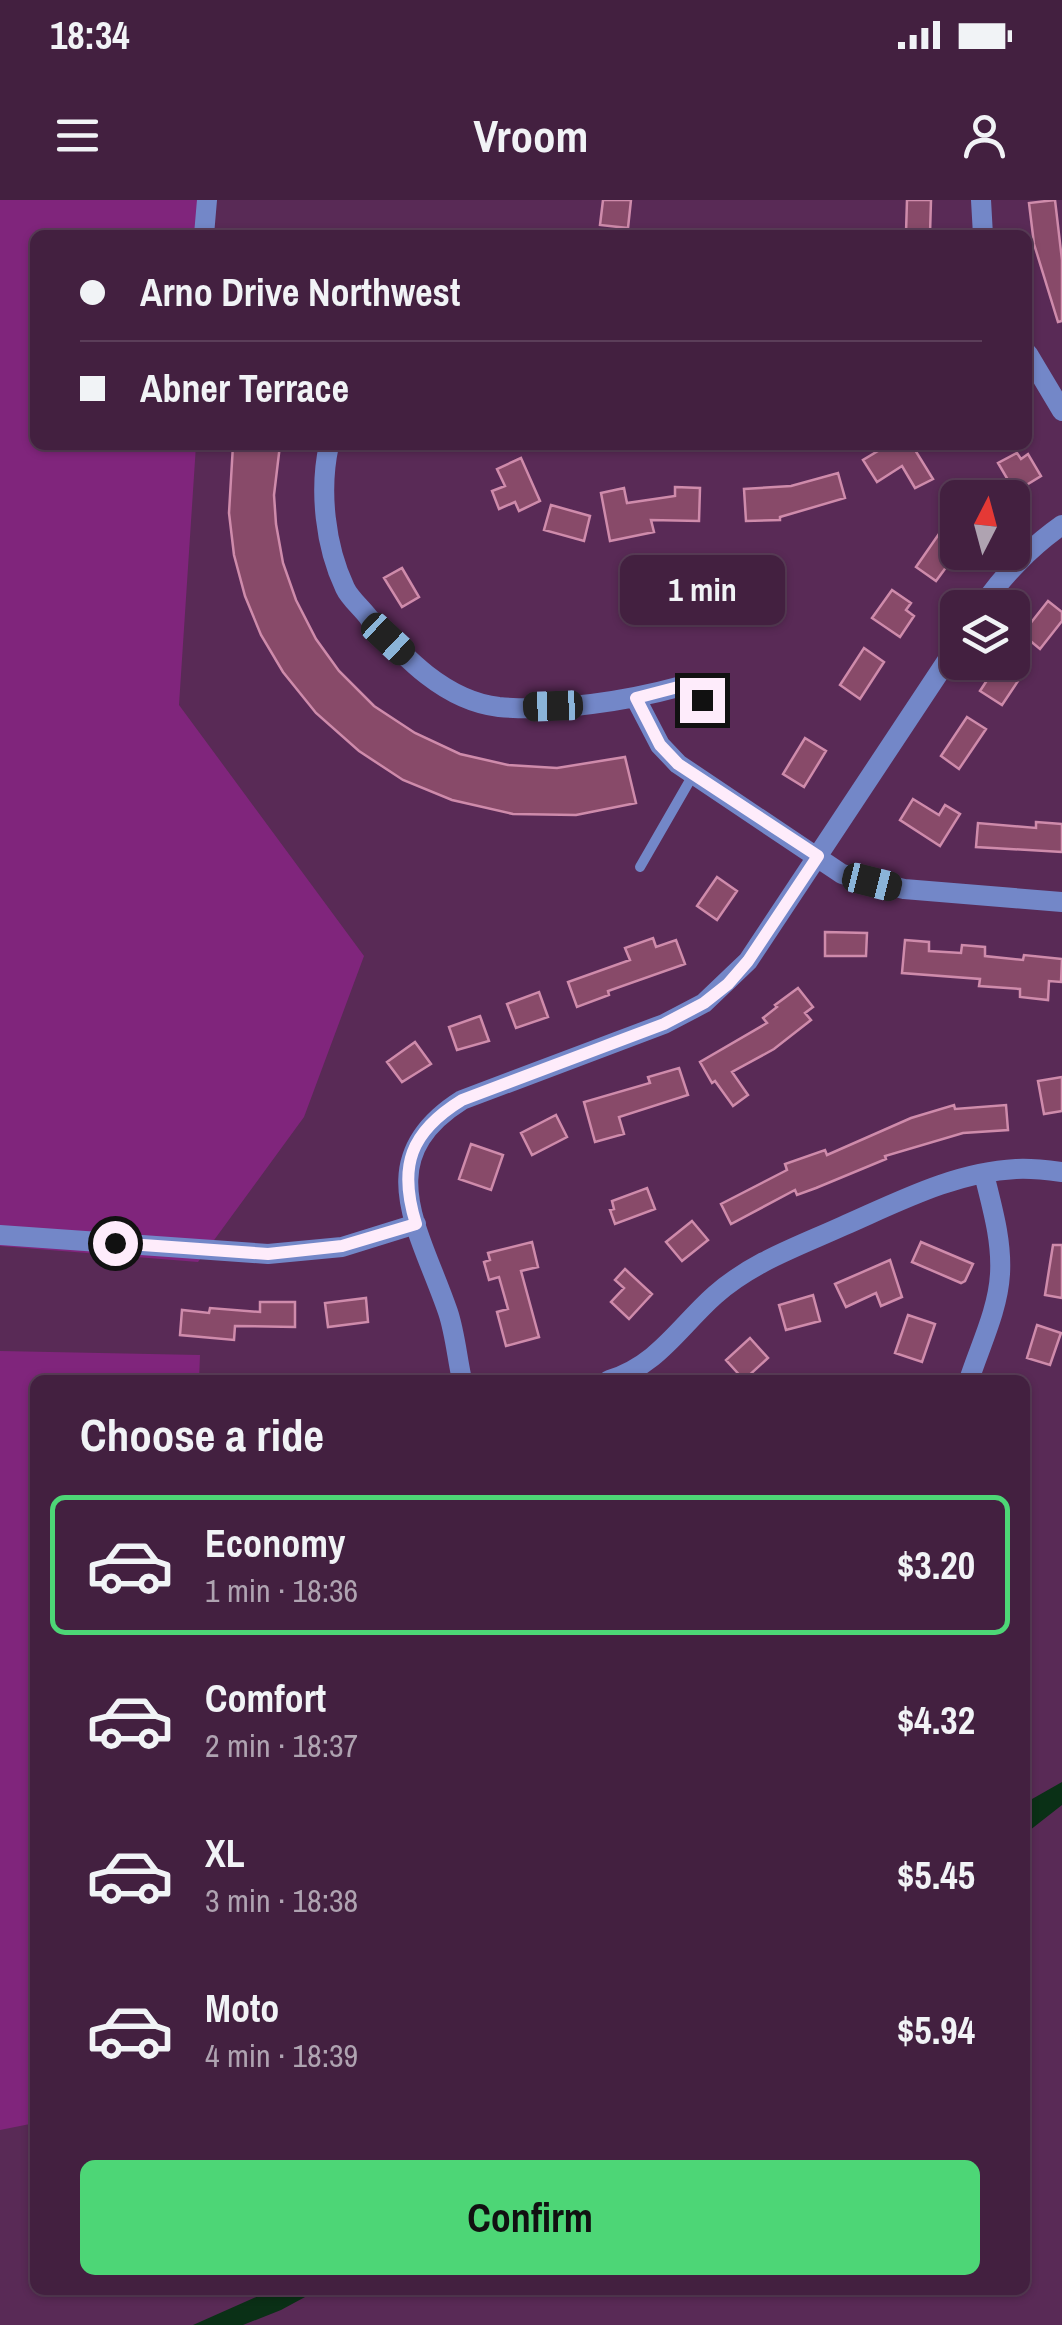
<!DOCTYPE html>
<html lang="en">
<head>
<meta charset="utf-8">
<style>
  :root { --surface:#432040; --page:#4a2847; --text:#f1f3f6; --muted:#afa3b1; --line:#5b3e59; --accent:#4dd676 }
  body { margin:0; font-family:"Archivo Narrow",sans-serif; background:var(--page); color:var(--text); height:100vh; display:flex; flex-direction:column; font-size:38px; white-space:nowrap }
  * { box-sizing:border-box; margin:0 }
  p { font-size:32px; color:var(--muted) }
  .icon { flex:none; width:55px; height:55px; fill:none; stroke:currentColor; stroke-width:2; stroke-linecap:round; stroke-linejoin:round }
  .map { position:relative; flex:1; overflow:hidden }
  .side { position:absolute; left:30px; top:1175px; width:1000px; height:920px; display:flex; flex-direction:column; background:var(--surface); border-radius:15px; box-shadow:0 2px 8px #0004,0 0 0 2px var(--line) }
  .side>* { flex:none }
  .guide { position:absolute; left:30px; top:30px; width:1002px; height:220px; border-radius:15px; box-shadow:0 2px 8px #0004,0 0 0 2px var(--line); display:grid; align-content:center; height:220px; padding:0 50px; background:var(--surface) }
  .needle { width:65px; rotate:6deg }
  .controls { position:absolute; left:940px; top:280px; display:grid; gap:20px }
  .controls a { display:grid; place-items:center; width:90px; height:90px; border-radius:15px; background:var(--surface); box-shadow:0 2px 8px #0004,0 0 0 2px var(--line); font-size:50px }
  .end { position:absolute; width:45px; height:45px; margin:-22px; border:12px solid #feecfb; background:#111; box-shadow:0 0 0 5px #111 }
  .from { border-radius:50% }
  .bubble { position:absolute; height:70px; border-radius:15px; background:var(--surface); box-shadow:0 2px 8px #0004,0 0 0 2px var(--line); font-size:32px; font-weight:700; line-height:70px; text-align:center }
  .car { position:absolute; width:30px; height:60px; margin:-30px -15px; border-radius:12px; box-shadow:0 0 8px 2px #0007; background:linear-gradient(#222 24%,#8ab4d8 0 40%,#222 0 76%,#8ab4d8 0 86%,#222 0) }
  .guide b { display:flex; align-items:center; gap:35px; height:95px; font-size:38px }
  .guide b+b { border-top:2px solid var(--line) }
  .guide i { width:25px; height:25px; background:var(--text) }
  ul { padding:0; list-style:none }
  li { display:flex; align-items:center; gap:30px; height:140px; margin:0 20px 15px; padding:0 30px; border:5px solid transparent; border-radius:15px }
  li div { flex:1 }
  li b { display:block; font-size:38px }
  li em { font-style:normal; font-weight:700 }
  li.active { border-color:var(--accent) }
  li>.icon { width:90px; height:90px; stroke-width:1.5 }
  h2 { padding:0 50px; font-size:45px; line-height:120px }
  .primary-button { display:flex; gap:20px; margin-top:auto; padding:20px 50px }
  .primary-button a { flex:1; height:115px; border-radius:15px; background:var(--accent); color:#111; font-size:40px; font-weight:700; line-height:115px; text-align:center }
  .status { display:flex; justify-content:space-between; align-items:center; height:70px; padding:0 50px; background:var(--surface); direction:ltr }
  .status svg { height:28px; fill:currentColor }
  header { display:flex; justify-content:space-between; align-items:center; height:130px; padding:0 50px; background:var(--surface); font-size:45px; font-weight:700 }
  .map>svg:first-child { display:block }
  .green { fill:#80257c }
  .water { fill:#0a3016 }
  .building { fill:#884a69; stroke:#cf8bab; stroke-width:2.5 }
  .lines { fill:none; stroke-linecap:round; stroke-linejoin:round }
  .lane { stroke:#7387c8; stroke-width:10 }
  .street { stroke:#7387c8; stroke-width:20 }
  .route { stroke:#feecfb; stroke-width:12 }
</style>
</head>
<body>
<div class="status"><b>18:34</b><svg viewBox="0 0 49 12"><path d="M0 12V9h3v3zM5 12V6h3v6zM10 12V3h3v9zM15 12V0h3v12zM26 1h20v11H26zM47 4h2v5h-2z"/></svg></div>
<header><svg class="icon" aria-label="menu" viewBox="0 0 24 24"><path d="M4 6h16M4 12h16M4 18h16"/></svg>Vroom<svg class="icon" aria-label="person" viewBox="0 0 24 24"><circle cx="12" cy="8" r="4"/><path d="M4 21q1-7 8-7t8 7"/></svg></header>
<div class="map">
<svg width="1062" height="2125" viewBox="0 0 1062 2125">
  <rect width="100%" height="100%" fill="#592a56"/>
  <!-- green -->
  <path class="green" d="M 0,0 L 211,0 L 209,35 L 35,35 L 35,245 L 196,245 L 179,505 L 364,756 L 304,917 L 198,1062 L 0,1046 Z
    M 0,1151 L 200,1155 L 199,1180 L 35,1180 L 35,1923 L 0,1930 Z"/>
  <!-- water -->
  <path class="water" d="M 1062,1582 L 1062,1605 L 1025,1634 L 1025,1603 Z
    M 272,2090 L 318,2090 L 281,2110 L 243,2125 L 193,2125 Z"/>
  <!-- building -->
  <path class="building" d="M 603,0 L 631,0 L 628,28 L 600,25 Z
    M 907,0 L 931,0 L 930,34 L 906,33 Z
    M 1055,0 L 1062,60 L 1062,121 L 1058,122 L 1034,44 L 1029,3 Z
    M 233,245 L 280,245 L 274,295 L 276,324 L 283,363 L 296,400 L 316,439 L 339,471 L 374,506 L 415,533 L 460,554 L 508,565 L 557,568 L 625,557 L 636,603 L 576,615 L 513,614 L 452,600 L 403,580 L 359,551 L 316,513 L 283,472 L 261,435 L 245,396 L 234,355 L 229,313 Z
    M 888,245 L 912,245 L 933,279 L 915,288 L 902,266 L 877,282 L 863,260 Z
    M 1017,253 L 1021,259 L 1028,254 L 1041,276 L 1015,292 L 998,263 Z
    M 521,258 L 540,301 L 519,311 L 515,302 L 499,309 L 492,291 L 505,286 L 497,269 Z
    M 838,273 L 845,298 L 780,317 L 780,320 L 746,321 L 744,289 L 791,286 Z
    M 675,287 L 700,288 L 699,321 L 651,320 L 654,332 L 610,341 L 601,293 L 624,288 L 627,303 L 675,296 Z
    M 551,305 L 590,316 L 584,341 L 544,330 Z
    M 941,331 L 958,342 L 958,351 L 936,381 L 916,367 Z
    M 402,368 L 419,397 L 402,407 L 384,378 Z
    M 892,390 L 911,403 L 906,410 L 914,416 L 900,437 L 872,418 Z
    M 1048,401 L 1062,412 L 1062,421 L 1040,449 L 1022,434 Z
    M 864,448 L 884,462 L 860,499 L 840,485 Z
    M 999,462 L 1022,475 L 1002,505 L 980,491 Z
    M 967,517 L 986,529 L 959,569 L 941,556 Z
    M 805,538 L 826,551 L 804,587 L 783,574 Z
    M 913,599 L 939,615 L 945,605 L 960,614 L 940,646 L 900,620 Z
    M 1036,622 L 1062,624 L 1062,652 L 976,647 L 978,623 L 1036,628 Z
    M 717,677 L 737,691 L 717,720 L 697,706 Z
    M 825,732 L 867,733 L 866,756 L 825,756 Z
    M 653,738 L 656,747 L 676,740 L 685,764 L 608,791 L 609,795 L 577,807 L 568,782 L 630,760 L 625,748 Z
    M 905,740 L 929,742 L 929,751 L 961,753 L 962,745 L 985,747 L 985,756 L 1023,760 L 1024,755 L 1062,759 L 1061,782 L 1049,781 L 1048,800 L 1020,797 L 1020,789 L 979,786 L 980,779 L 902,773 Z
    M 798,788 L 813,807 L 805,813 L 811,820 L 774,849 L 732,872 L 748,895 L 733,906 L 715,881 L 712,883 L 700,862 L 767,823 L 763,818 L 777,807 L 775,805 Z
    M 539,792 L 548,817 L 516,828 L 507,804 Z
    M 480,816 L 489,841 L 457,850 L 449,827 Z
    M 415,842 L 431,864 L 402,882 L 387,862 Z
    M 679,868 L 688,895 L 619,917 L 624,934 L 595,942 L 584,902 L 650,883 L 648,877 Z
    M 1062,877 L 1062,911 L 1044,914 L 1038,881 Z
    M 954,905 L 955,909 L 1006,905 L 1008,930 L 963,933 L 885,956 L 886,959 L 816,988 L 797,995 L 795,990 L 731,1024 L 721,1004 L 787,970 L 785,964 L 825,950 L 827,955 L 911,918 Z
    M 556,915 L 567,937 L 532,955 L 521,933 Z
    M 471,944 L 503,955 L 491,990 L 459,979 Z
    M 647,988 L 655,1009 L 615,1024 L 610,1010 L 614,1009 L 612,1001 Z
    M 692,1021 L 708,1040 L 682,1061 L 666,1042 Z
    M 532,1042 L 538,1067 L 521,1071 L 539,1137 L 506,1146 L 497,1112 L 508,1109 L 499,1077 L 489,1080 L 484,1062 L 490,1060 L 488,1053 Z
    M 921,1042 L 973,1064 L 965,1081 L 961,1083 L 912,1062 Z
    M 1053,1045 L 1062,1045 L 1062,1098 L 1045,1095 Z
    M 890,1060 L 902,1097 L 881,1106 L 876,1093 L 846,1107 L 835,1084 Z
    M 625,1069 L 652,1094 L 629,1119 L 611,1102 L 624,1088 L 615,1080 Z
    M 813,1095 L 820,1121 L 786,1130 L 779,1105 Z
    M 366,1098 L 368,1122 L 328,1127 L 325,1103 Z
    M 260,1102 L 295,1102 L 295,1127 L 235,1126 L 234,1140 L 180,1135 L 182,1110 L 209,1113 L 210,1108 L 260,1112 Z
    M 908,1115 L 935,1124 L 922,1162 L 895,1153 Z
    M 1037,1125 L 1061,1133 L 1050,1165 L 1027,1158 Z
    M 750,1138 L 768,1158 L 744,1180 L 726,1160 Z"/>
  <g class="lines">
    <!-- lane -->
    <path class="lane" d="M 640,667 L 693,575"/>
    <!-- street -->
    <path class="street" d="M 981,0 L 983,35
      M 204,35 L 207,0
      M 1028,154 L 1062,211
      M 329,245 C 319,290 325,346 345,388 C 350,399 362,408 369,418 C 404,457 445,501 499,507 C 557,512 627,501 682,486 L 702,501
      M 981,408 C 1002,376 1032,346 1062,325
      M 636,499 L 660,545 L 678,564 L 842,674 L 904,689 L 1062,702
      M 0,1035 L 268,1054 L 342,1047 L 416,1024
      M 462,1180 C 457,1157 455,1133 448,1112 C 420,1030 368,959 462,900 L 664,824 L 704,803 L 748,761 L 958,444
      M 609,1180 C 657,1166 680,1126 715,1095 C 752,1062 799,1046 843,1026 C 898,1002 955,972 1016,969 C 1031,968 1047,970 1062,972
      M 969,1180 C 980,1146 998,1110 1000,1074 C 1002,1040 992,1007 984,974"/>
  </g>
  <g class="lines">
    <!-- route -->
    <path class="route" d="M 115,1043 L 268,1054 L 342,1046 L 416,1024 C 398,966 410,932 462,900 L 664,824 L 704,803 L 728,784 L 748,761 L 818,656 L 678,564 L 660,545 L 636,498 L 682,486 L 702,500"/>
  </g>
</svg>
<div class="controls">
<a><svg class="needle" viewBox="-14 -14 28 28"><path d="M0-13l5 13h-10z" fill="#e53935"/><path d="M0 13l5-13h-10z" fill="#afa3b1"/></svg></a>
<a><svg class="icon" aria-label="layers" viewBox="0 0 24 24"><path d="M12 4l9 5-9 5-9-5zM3 14l9 5 9-5"/></svg></a>
</div>
<i class="end from" style="left:115px;top:1043px"></i>
<i class="end" style="left:702px;top:500px"></i>
<div class="bubble" style="left:620px;top:355px;width:165px">1 min</div>
<i class="car" style="left:388px;top:439px;rotate:133deg"></i>
<i class="car" style="left:553px;top:506px;rotate:268deg"></i>
<i class="car" style="left:872px;top:682px;rotate:104deg"></i>
<div class="guide">
<b><i class="from"></i>Arno Drive Northwest</b>
<b><i></i>Abner Terrace</b>
</div>
<section class="side">
<h2>Choose a ride</h2>
<ul>
<li class="active"><svg class="icon" aria-label="car" viewBox="0 0 24 24"><path d="M5 17H2v-5l4-1 3-4h7l3 4 3 1v5h-3M9 17h6M6 11h13"/><circle cx="7" cy="17" r="2"/><circle cx="17" cy="17" r="2"/></svg><div><b>Economy</b><p>1 min · 18:36</p></div><em>$3.20</em></li>
<li><svg class="icon" aria-label="car" viewBox="0 0 24 24"><path d="M5 17H2v-5l4-1 3-4h7l3 4 3 1v5h-3M9 17h6M6 11h13"/><circle cx="7" cy="17" r="2"/><circle cx="17" cy="17" r="2"/></svg><div><b>Comfort</b><p>2 min · 18:37</p></div><em>$4.32</em></li>
<li><svg class="icon" aria-label="car" viewBox="0 0 24 24"><path d="M5 17H2v-5l4-1 3-4h7l3 4 3 1v5h-3M9 17h6M6 11h13"/><circle cx="7" cy="17" r="2"/><circle cx="17" cy="17" r="2"/></svg><div><b>XL</b><p>3 min · 18:38</p></div><em>$5.45</em></li>
<li><svg class="icon" aria-label="car" viewBox="0 0 24 24"><path d="M5 17H2v-5l4-1 3-4h7l3 4 3 1v5h-3M9 17h6M6 11h13"/><circle cx="7" cy="17" r="2"/><circle cx="17" cy="17" r="2"/></svg><div><b>Moto</b><p>4 min · 18:39</p></div><em>$5.94</em></li>
</ul>
<div class="primary-button"><a>Confirm</a></div>
</section>
</div>
</body>
</html>
